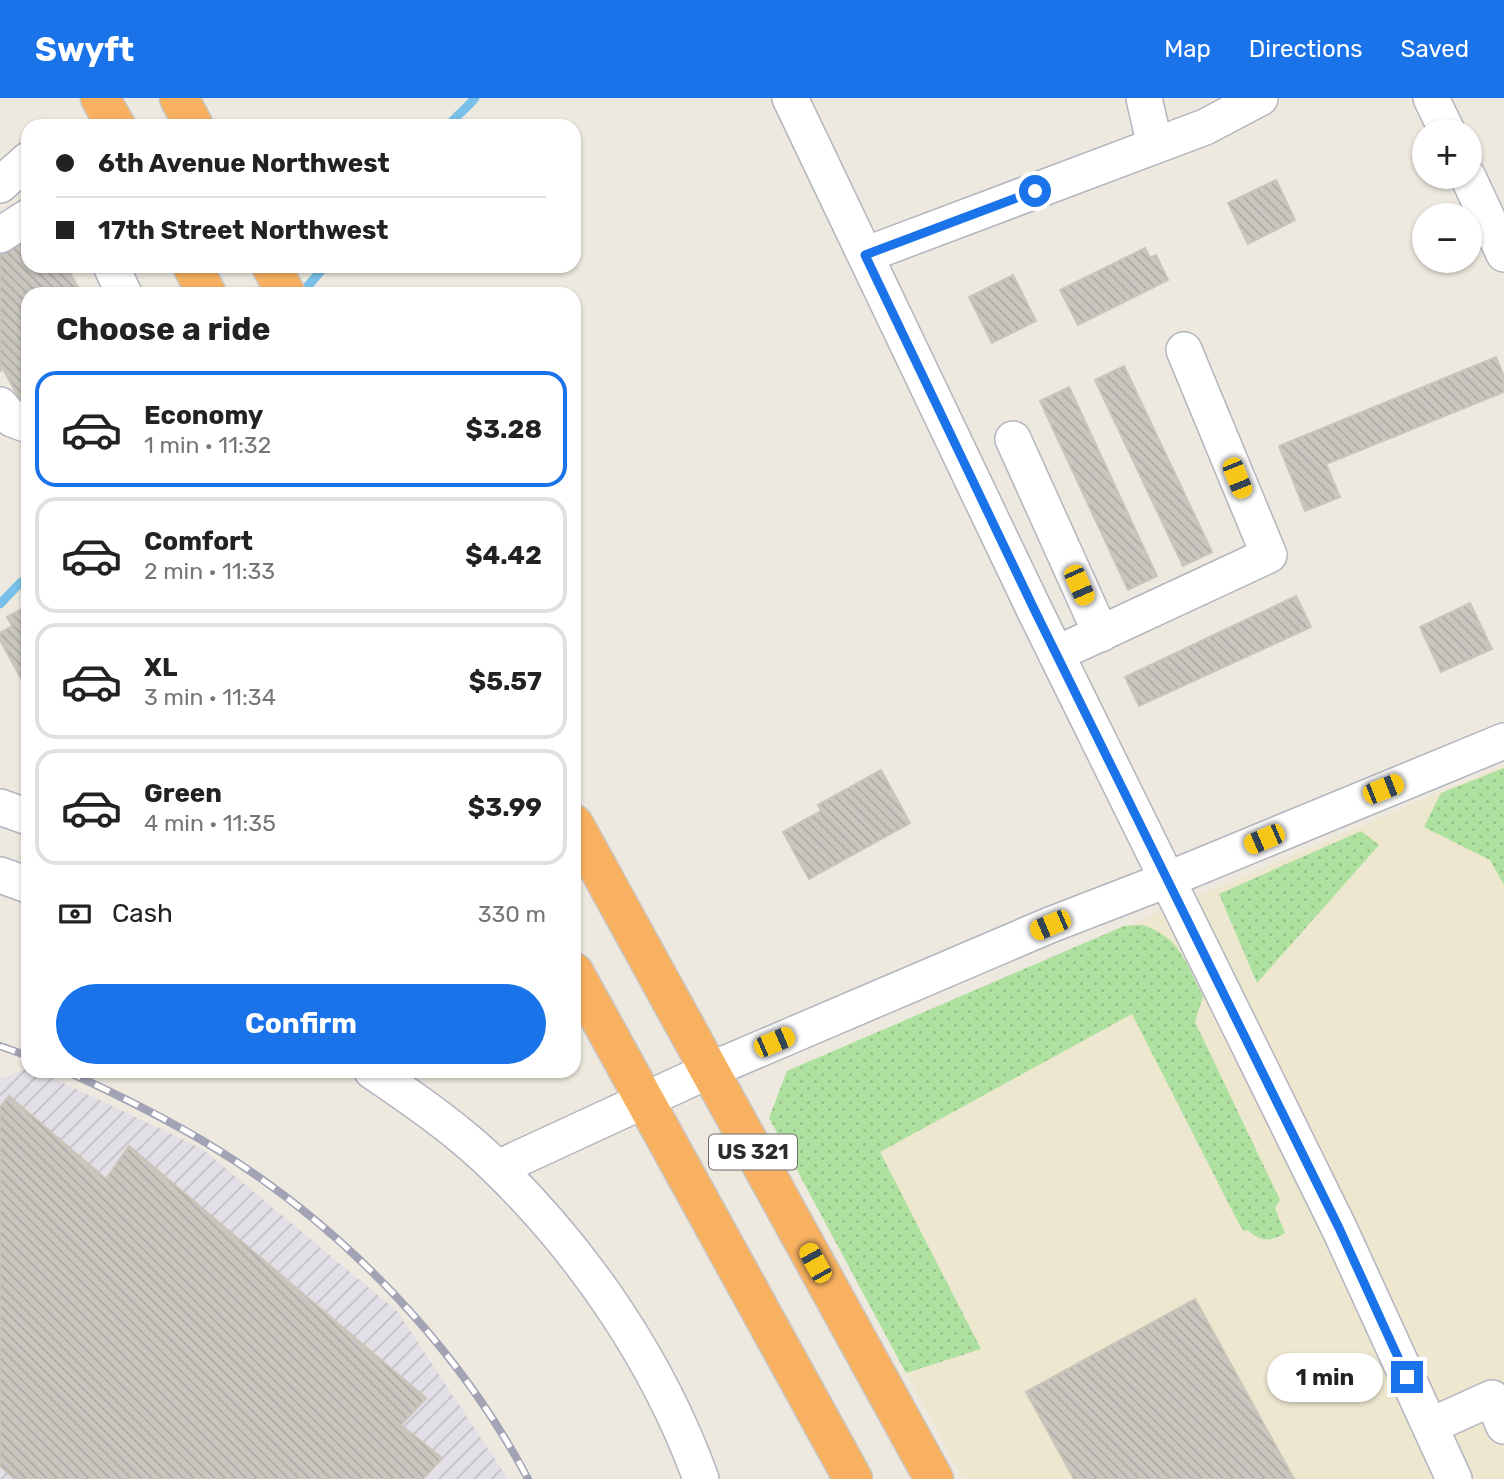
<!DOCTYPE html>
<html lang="en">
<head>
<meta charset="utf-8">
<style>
  :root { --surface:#fff; --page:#f6f6f6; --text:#222; --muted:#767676; --line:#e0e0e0; --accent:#1a73e8 }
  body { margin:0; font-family:Rubik,sans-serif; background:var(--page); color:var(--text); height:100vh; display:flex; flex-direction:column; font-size:26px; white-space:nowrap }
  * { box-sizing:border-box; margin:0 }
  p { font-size:23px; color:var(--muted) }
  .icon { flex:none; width:38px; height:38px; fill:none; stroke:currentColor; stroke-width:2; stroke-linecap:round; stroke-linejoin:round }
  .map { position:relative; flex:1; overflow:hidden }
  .details { position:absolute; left:21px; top:189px; width:560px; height:791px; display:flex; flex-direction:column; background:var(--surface); border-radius:21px; box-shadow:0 2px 5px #0004 }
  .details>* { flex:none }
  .top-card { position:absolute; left:21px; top:21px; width:560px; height:154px; border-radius:21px; box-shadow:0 2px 5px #0004; display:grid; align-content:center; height:154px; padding:0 35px; background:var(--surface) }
  .tools { position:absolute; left:1412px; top:21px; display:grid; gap:14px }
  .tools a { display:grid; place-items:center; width:70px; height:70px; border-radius:50%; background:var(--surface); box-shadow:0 2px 5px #0004; font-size:35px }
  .end { position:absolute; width:32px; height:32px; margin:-16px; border:9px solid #1a73e8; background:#fff; box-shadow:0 0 0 4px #fff }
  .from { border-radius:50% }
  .bubble { position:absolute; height:49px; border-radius:24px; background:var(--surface); box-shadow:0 2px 5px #0004; font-size:23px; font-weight:700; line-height:49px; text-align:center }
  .car { position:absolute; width:21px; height:42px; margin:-21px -10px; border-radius:9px; box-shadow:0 0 5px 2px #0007; background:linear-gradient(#f5c518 24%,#345 0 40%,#f5c518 0 76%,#345 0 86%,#f5c518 0) }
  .top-card b { display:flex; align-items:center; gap:24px; height:66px; font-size:26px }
  .top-card b+b { border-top:2px solid var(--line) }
  .top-card i { width:18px; height:18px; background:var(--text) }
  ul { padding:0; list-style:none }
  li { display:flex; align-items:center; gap:21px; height:116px; margin:0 14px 10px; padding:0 21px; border:4px solid var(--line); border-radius:21px }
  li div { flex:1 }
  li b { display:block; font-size:26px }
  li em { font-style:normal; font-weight:700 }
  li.current { border-color:var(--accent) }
  li>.icon { width:63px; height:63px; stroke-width:1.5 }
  h2 { padding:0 35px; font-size:32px; line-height:84px }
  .pay { display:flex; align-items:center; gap:18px; height:77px; padding:0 35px; font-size:26px }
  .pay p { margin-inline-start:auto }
  .button { display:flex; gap:14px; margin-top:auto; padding:14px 35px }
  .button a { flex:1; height:80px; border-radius:42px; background:var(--accent); color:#fff; font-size:28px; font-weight:700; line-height:80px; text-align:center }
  header { display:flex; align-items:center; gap:42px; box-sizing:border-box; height:98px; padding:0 35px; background:var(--accent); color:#fff }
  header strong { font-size:33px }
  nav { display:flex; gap:38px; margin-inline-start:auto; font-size:24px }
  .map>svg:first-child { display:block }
  .industrial { fill:url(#industrial-furrows) }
  .education { fill:#ede7d0 }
  .grass { fill:url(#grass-dots) }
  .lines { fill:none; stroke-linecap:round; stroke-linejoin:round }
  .stream { stroke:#78c0e9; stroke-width:9 }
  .building { fill:url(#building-back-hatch); stroke:#c9c5b9; stroke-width:2 }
  .minor-casing { stroke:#b3b4bf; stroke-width:38 }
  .highway-casing { stroke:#c8c8c8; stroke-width:41 }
  .minor { stroke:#fff; stroke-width:35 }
  .highway { stroke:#f7b161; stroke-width:38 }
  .rail-casing { stroke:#a2a3b5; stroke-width:8 }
  .rail { stroke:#fff; stroke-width:5; stroke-dasharray:16; stroke-linecap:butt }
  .route { stroke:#1a73e8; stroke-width:9 }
  .labels { text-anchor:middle; stroke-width:6; stroke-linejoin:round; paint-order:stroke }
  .shield { fill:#fff; stroke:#6b6b6b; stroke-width:2 }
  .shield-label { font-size:21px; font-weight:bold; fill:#2c2c2c }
</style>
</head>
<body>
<header>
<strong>Swyft</strong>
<nav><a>Map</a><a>Directions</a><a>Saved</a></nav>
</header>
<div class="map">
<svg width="1504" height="1381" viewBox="0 0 1504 1381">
  <defs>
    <pattern id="industrial-furrows" width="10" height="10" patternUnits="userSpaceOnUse" patternTransform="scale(1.75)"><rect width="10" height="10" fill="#e2dfe6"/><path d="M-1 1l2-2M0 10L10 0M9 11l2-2" fill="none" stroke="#c2c0c5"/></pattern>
    <pattern id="grass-dots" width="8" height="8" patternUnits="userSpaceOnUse" patternTransform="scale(1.75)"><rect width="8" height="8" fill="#aee19f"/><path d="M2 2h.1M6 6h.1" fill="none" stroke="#96c189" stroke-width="1.8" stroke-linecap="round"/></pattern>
    <pattern id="building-back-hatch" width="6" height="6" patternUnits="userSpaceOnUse" patternTransform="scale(1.75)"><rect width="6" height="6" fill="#c9c5bf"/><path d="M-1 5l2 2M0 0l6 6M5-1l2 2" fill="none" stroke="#ada9a4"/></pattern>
  </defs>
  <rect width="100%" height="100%" fill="#ede9df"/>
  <!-- industrial -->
  <path class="industrial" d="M 28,970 L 28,973 L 38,973 L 201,1050 L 397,1213 L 508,1381 L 0,1381 L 0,981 Z"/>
  <!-- education -->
  <path class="education" d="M 1504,667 L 1504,1381 L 963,1381 L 769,1020 L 787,973 Z"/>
  <!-- grass -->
  <path class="grass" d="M 1504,670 L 1504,787 L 1490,762 L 1424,729 L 1441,695 Z
    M 1361,733 L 1379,747 L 1257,885 L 1219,796 Z
    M 1142,827 C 1180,838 1186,866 1203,898 L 1195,924 L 1280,1102 L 1275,1110 L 1285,1135 C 1270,1144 1260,1144 1248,1132 L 1244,1133 L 1239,1126 L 1132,916 L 880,1054 L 981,1251 L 906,1275 L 769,1020 L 787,973 L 1124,828 Z"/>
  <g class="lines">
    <!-- stream -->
    <path class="stream" d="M 448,28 C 457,17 467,10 475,0
      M 301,196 L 325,168
      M 0,506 L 20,485 L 28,481"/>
  </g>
  <!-- building -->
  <path class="building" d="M 1276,82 L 1295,122 L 1248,146 L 1228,105 Z
    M 28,139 L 28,168 L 66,168 L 82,196 L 28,196 L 28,312 L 26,313 L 3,271 L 0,273 L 0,155 Z
    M 1145,150 L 1150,160 L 1156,157 L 1168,182 L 1078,227 L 1060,192 Z
    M 1013,177 L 1036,223 L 992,245 L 969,199 Z
    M 1496,259 L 1504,279 L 1504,294 L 1326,366 L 1340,399 L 1305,413 L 1279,348 Z
    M 1124,268 L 1212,454 L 1183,468 L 1095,282 Z
    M 1069,289 L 1157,478 L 1128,492 L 1040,303 Z
    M 1296,498 L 1311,529 L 1139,608 L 1125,579 Z
    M 1470,505 L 1492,551 L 1441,574 L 1420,529 Z
    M 28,508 L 28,593 L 0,542 L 0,535 L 12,528 L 7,519 Z
    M 881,672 L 910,725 L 809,781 L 783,734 L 821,713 L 818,707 Z
    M 9,998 L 106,1081 L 129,1048 L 426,1300 L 401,1327 L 442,1360 L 423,1381 L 14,1381 L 0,1368 L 0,1009 Z
    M 1195,1201 L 1294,1381 L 1074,1381 L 1026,1294 Z"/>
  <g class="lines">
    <!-- minor casing -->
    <g class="minor-casing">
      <path id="minor" d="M 790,0 L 1034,511 L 1339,1130 L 1454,1381
        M 1144,0 L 1155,48
        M 1431,0 L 1447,33
        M 1468,79 L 1504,156
        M 0,87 L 28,62
        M 0,137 L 28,119
        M 865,157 L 1205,29 L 1260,0
        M 111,168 L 124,196
        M 0,307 L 12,321 L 28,327
        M 1013,341 L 1101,536
        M 1056,556 L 1269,457 L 1184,252
        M 0,709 L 28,719
        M 0,777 L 28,787
        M 372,973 C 416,1003 460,1033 498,1071 C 586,1157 659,1265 701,1381
        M 498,1070 L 708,973 L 1050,827 L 1169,781 L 1504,643
        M 1430,1328 L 1492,1300 L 1504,1328"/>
    </g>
    <!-- highway casing -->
    <g class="highway-casing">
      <path id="highway" d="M 100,0 L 116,28
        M 179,0 L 194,28
        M 192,168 L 207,196
        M 271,168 L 286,196
        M 574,726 L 934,1381
        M 574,874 L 853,1381"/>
    </g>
    <!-- minor -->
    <use href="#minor" class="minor"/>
    <!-- highway -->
    <use href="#highway" class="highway"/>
    <!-- rail casing -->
    <g class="rail-casing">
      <path id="rail" d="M 0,948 L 28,958
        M 66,973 C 116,996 166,1020 213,1049 C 342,1128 457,1247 528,1381"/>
    </g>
    <!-- rail -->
    <use href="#rail" class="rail"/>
  </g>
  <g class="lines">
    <!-- route -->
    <path class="route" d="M 1035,93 L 865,157 L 1034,511 L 1339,1130 L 1407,1279"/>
  </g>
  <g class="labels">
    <!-- shield labels -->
    <rect class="shield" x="709" y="1036.5" width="88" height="35" rx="5"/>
    <g class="shield-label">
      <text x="753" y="1061">US 321</text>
    </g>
  </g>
</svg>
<div class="tools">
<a>+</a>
<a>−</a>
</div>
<i class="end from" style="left:1035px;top:93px"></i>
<i class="end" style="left:1407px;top:1279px"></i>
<div class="bubble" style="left:1267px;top:1255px;width:116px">1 min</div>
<i class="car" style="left:1237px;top:380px;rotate:158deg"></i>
<i class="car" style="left:1079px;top:487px;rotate:156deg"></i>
<i class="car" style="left:1383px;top:691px;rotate:68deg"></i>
<i class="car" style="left:1264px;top:741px;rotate:247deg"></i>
<i class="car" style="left:1050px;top:827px;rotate:247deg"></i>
<i class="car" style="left:774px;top:944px;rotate:67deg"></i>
<i class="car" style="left:815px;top:1165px;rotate:331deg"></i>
<div class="top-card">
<b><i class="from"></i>6th Avenue Northwest</b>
<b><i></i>17th Street Northwest</b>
</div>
<section class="details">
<h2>Choose a ride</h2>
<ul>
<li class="current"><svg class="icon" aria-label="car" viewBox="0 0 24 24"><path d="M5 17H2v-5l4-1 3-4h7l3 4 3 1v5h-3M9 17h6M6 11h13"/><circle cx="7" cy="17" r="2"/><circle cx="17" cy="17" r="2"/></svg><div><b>Economy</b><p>1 min · 11:32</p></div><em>$3.28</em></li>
<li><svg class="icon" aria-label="car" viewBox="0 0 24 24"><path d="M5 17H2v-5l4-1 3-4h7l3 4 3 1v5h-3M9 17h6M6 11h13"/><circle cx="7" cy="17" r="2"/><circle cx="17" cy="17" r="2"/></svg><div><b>Comfort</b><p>2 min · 11:33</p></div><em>$4.42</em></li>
<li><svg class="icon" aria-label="car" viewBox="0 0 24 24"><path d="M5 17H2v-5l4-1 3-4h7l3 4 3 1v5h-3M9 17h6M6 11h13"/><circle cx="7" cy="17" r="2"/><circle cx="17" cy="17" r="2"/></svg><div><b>XL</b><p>3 min · 11:34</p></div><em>$5.57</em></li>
<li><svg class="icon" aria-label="car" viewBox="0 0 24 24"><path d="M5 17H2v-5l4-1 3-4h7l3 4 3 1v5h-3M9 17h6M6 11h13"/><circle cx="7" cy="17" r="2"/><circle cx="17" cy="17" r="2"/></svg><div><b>Green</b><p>4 min · 11:35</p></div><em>$3.99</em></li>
</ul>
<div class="pay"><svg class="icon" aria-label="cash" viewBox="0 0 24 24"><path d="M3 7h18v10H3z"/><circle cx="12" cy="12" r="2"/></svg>Cash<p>330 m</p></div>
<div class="button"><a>Confirm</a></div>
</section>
</div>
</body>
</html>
